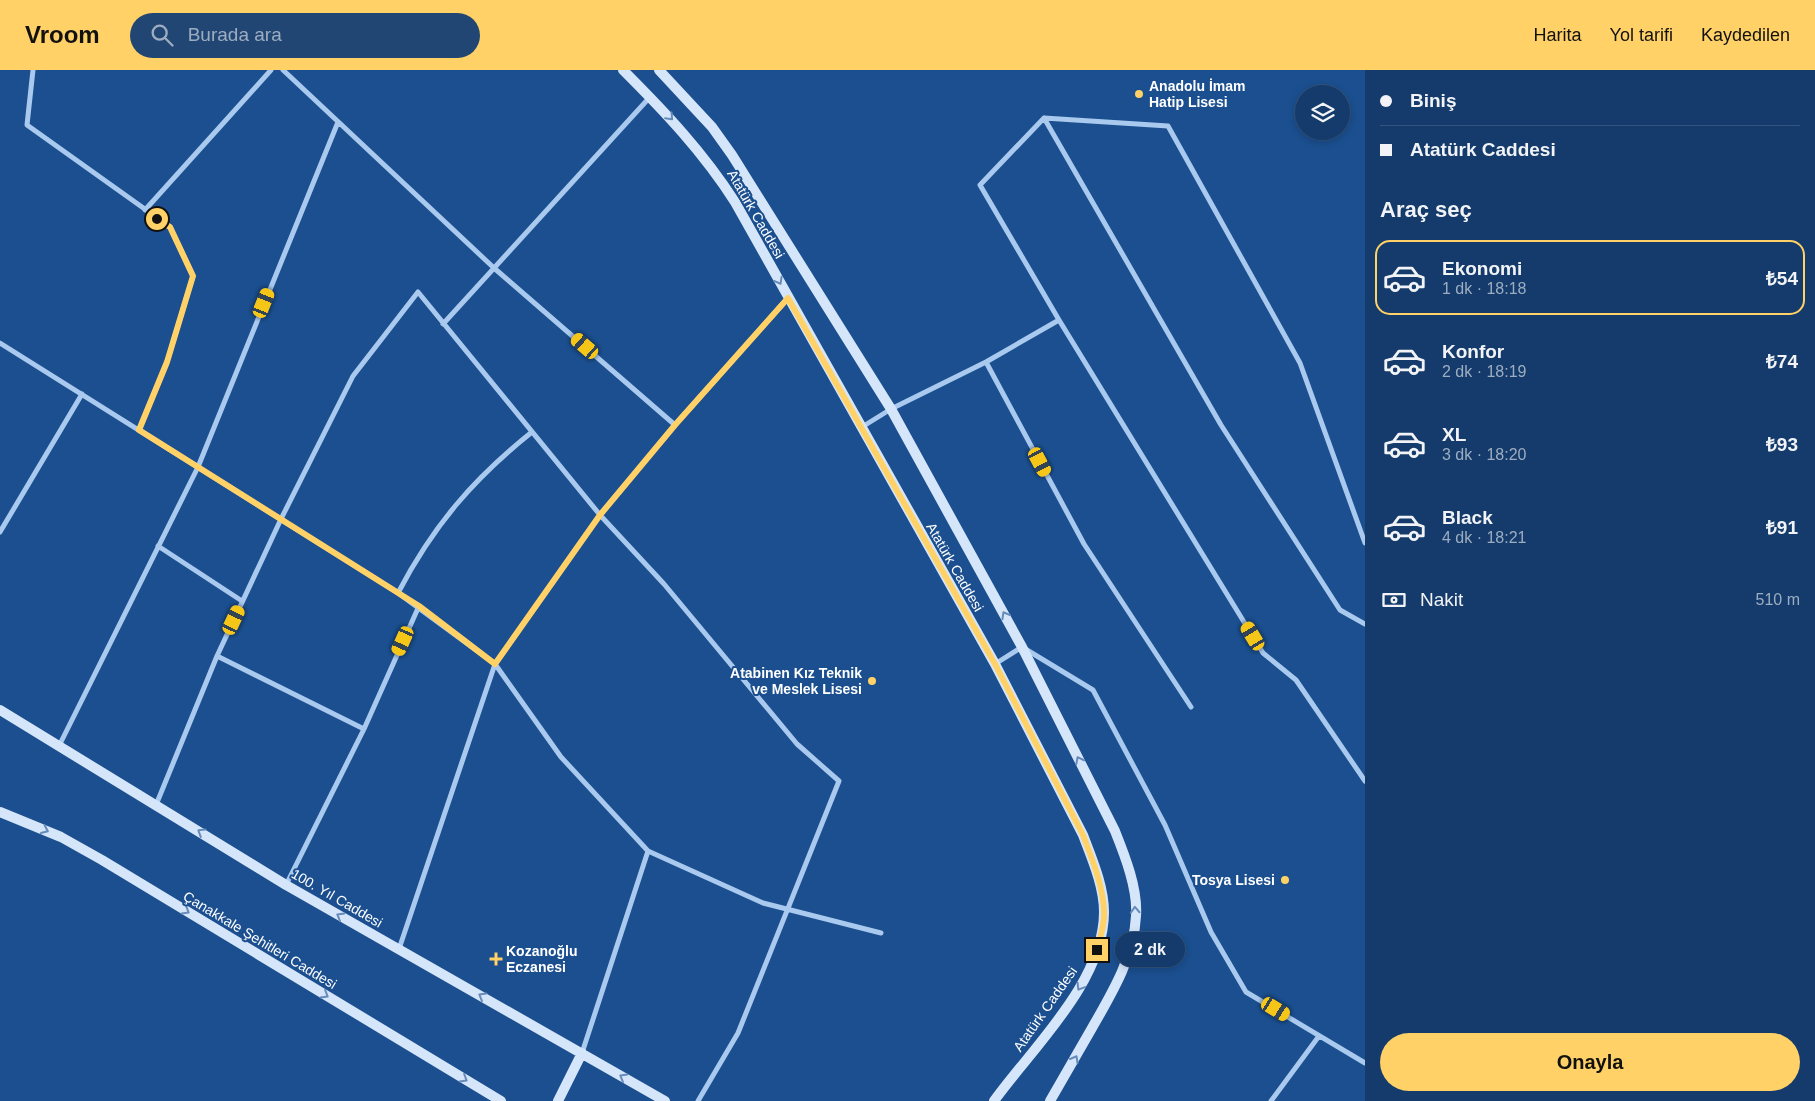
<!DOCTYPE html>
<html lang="tr">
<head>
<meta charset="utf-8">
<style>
  :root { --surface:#143b6b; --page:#214673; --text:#f1f3f6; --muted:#9dadc1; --line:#33557e; --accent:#ffd166 }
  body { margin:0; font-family:Helvetica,sans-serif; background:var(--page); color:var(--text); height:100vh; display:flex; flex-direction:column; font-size:19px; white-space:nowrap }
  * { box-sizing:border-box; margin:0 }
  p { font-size:16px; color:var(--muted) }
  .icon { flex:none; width:28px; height:28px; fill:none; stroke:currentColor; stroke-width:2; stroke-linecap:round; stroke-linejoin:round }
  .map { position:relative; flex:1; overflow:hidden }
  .panel { display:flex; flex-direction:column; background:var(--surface); width:450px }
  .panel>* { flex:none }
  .top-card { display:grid; align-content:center; height:110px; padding:0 15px; background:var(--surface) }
  .fabs { position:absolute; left:1295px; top:15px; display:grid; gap:10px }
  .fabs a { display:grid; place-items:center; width:55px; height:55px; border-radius:50%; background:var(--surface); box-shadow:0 2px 8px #0003,0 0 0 1px var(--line); font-size:25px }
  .end { position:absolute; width:22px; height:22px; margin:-11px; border:6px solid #ffd166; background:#111; box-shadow:0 0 0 2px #111 }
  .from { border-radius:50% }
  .bubble { position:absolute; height:35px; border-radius:18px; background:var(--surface); box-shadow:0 2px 8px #0003,0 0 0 1px var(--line); font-size:16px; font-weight:800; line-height:35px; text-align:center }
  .car { position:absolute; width:15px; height:30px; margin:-15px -8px; border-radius:6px; box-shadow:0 0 4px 1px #0007; background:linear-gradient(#f5c518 24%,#345 0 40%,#f5c518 0 76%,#345 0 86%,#f5c518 0) }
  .top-card b { display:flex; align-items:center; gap:18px; height:48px; font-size:19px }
  .top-card b+b { border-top:1px solid var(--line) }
  .top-card i { width:12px; height:12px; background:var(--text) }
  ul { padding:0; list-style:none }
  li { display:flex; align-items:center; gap:15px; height:75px; margin:0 10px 8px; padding:0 5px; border:2px solid transparent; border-radius:15px }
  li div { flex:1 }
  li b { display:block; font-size:19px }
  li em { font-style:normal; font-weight:800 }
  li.current { border-color:var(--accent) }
  li>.icon { width:45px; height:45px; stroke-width:1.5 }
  h2 { padding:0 15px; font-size:22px; line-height:60px }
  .pay { display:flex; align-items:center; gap:12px; height:55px; padding:0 15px; font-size:19px }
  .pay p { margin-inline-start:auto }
  .primary-button { display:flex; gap:10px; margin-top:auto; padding:10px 15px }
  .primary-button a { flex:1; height:58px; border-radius:30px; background:var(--accent); color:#111; font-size:20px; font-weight:800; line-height:58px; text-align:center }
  header { display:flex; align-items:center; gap:30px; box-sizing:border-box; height:70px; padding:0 25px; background:var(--accent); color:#111 }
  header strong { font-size:24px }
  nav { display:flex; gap:28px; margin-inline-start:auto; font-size:18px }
  .search { width:350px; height:45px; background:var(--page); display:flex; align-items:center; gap:12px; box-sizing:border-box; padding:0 18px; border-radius:28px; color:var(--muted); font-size:19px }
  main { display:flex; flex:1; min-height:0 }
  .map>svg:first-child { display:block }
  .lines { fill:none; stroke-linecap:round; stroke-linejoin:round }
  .street { stroke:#a9c9ee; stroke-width:5 }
  .secondary { stroke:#d6e6fa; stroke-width:10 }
  .oneway { stroke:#668bba }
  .route { stroke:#ffd166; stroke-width:6 }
  .poi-dot { fill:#ffd166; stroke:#1b4f8f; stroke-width:2 }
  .labels { text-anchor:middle; stroke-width:4; stroke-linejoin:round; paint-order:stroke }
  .poi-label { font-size:14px; font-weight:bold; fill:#fff; stroke:#1b4f8f; text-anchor:start }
  .street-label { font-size:14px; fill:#fff; stroke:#1b4f8f }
</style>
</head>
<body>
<header>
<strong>Vroom</strong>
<div class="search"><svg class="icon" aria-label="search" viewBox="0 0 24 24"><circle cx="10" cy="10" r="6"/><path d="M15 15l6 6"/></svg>Burada ara</div>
<nav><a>Harita</a><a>Yol tarifi</a><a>Kaydedilen</a></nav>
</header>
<main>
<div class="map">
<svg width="1365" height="1031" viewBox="0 0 1365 1031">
  <rect width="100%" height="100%" fill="#1b4f8f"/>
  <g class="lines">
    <!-- street -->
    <path class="street" d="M 33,0 L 27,55 L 170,157 L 193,206 L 167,292 L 139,360
      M 283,0 L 494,198 L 675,355
      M 1044,48 L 1221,355 L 1340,540 L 1365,554
      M 145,140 L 271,0
      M 443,254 L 650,27
      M 0,273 L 398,523 L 495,594 L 561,687 L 648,781 L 763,833 L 881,863
      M 986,292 L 1084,474 L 1191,637
      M 862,357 L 891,339 L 986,292 L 1059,250
      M 0,462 L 82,324
      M 1365,473 L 1300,293 L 1168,56 L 1044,48 L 980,115 L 1059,250 L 1263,583 L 1296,610 L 1365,711
      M 158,476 L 242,531
      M 398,523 C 433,456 473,409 532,362
      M 217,586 L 364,659
      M 995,594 L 1022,577 L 1093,620 L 1165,755 L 1211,862 L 1246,922 L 1365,993
      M 59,676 L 198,397 L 338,52
      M 156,735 L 217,586 L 281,449 L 353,306 L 418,222 L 600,445 L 664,514 L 797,674 L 839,711 L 738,963 L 698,1031
      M 286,815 L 364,659 L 419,536
      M 399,879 L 495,594 L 600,445 L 675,355 L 788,228
      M 582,983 L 648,781
      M 1271,1031 L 1319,966"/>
    <!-- secondary -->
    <path class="secondary" d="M 623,0 C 665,42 703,82 735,132 L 995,594 L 1083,765 C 1092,789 1104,816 1104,842 C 1104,912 1032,978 994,1031
      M 659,0 L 712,57 L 732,85 L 891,339 L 1022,577 L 1115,761 C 1125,786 1138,819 1136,846 C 1134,887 1112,923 1092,958 C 1078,982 1064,1007 1050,1031
      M 0,640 L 286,815 L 665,1031
      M 0,742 L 61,767 L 102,790 L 501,1031
      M 558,1031 L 582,983"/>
  </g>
  <!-- one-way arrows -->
  <defs><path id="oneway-chevron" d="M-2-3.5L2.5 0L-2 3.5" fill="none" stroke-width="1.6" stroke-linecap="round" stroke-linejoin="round" transform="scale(1.25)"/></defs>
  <g class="oneway">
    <use href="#oneway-chevron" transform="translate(670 47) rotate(47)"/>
    <use href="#oneway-chevron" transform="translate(779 211) rotate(61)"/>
    <use href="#oneway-chevron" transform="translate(1005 545) rotate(-119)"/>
    <use href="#oneway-chevron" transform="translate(1079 690) rotate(-117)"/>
    <use href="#oneway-chevron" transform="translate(45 760) rotate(24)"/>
    <use href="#oneway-chevron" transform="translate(201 762) rotate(-148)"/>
    <use href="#oneway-chevron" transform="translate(1135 840) rotate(-93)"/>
    <use href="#oneway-chevron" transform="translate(186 841) rotate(31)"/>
    <use href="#oneway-chevron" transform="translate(340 846) rotate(-150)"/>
    <use href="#oneway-chevron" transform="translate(1080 917) rotate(121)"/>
    <use href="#oneway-chevron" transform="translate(325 925) rotate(31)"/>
    <use href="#oneway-chevron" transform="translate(482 926) rotate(-150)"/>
    <use href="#oneway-chevron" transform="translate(1075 989) rotate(-60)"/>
    <use href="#oneway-chevron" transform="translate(623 1007) rotate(-150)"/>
    <use href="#oneway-chevron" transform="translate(464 1009) rotate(31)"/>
  </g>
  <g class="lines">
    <!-- route -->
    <path class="route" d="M 157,149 L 170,157 L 193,206 L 167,292 L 139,360 L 419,536 L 495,594 L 600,445 L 675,355 L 788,228 L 995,594 L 1083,765 C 1092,789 1103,815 1104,841 C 1105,854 1100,868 1097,880"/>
  </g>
  <!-- markers -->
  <g class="poi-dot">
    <circle cx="1139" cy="24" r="5"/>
    <circle cx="872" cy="611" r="5"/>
    <circle cx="1285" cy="810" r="5"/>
    <path d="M493.5 881.5h5v5h5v5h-5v5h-5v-5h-5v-5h5z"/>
  </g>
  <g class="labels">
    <!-- poi labels -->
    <g class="poi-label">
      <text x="1149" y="21">Anadolu İmam<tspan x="1149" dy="16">Hatip Lisesi</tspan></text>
      <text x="862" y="608" text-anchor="end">Atabinen Kız Teknik<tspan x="862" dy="16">ve Meslek Lisesi</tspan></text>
      <text x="1275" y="815" text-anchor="end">Tosya Lisesi</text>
      <text x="506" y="886">Kozanoğlu<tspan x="506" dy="16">Eczanesi</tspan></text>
    </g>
    <!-- street labels -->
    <g class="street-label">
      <text transform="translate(756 144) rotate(60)" y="5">Atatürk Caddesi</text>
      <text transform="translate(955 497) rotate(60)" y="5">Atatürk Caddesi</text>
      <text transform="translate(337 828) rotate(30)" y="5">100. Yıl Caddesi</text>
      <text transform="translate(260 870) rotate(31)" y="5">Çanakkale Şehitleri Caddesi</text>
      <text transform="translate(1045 939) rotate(-55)" y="5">Atatürk Caddesi</text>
    </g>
  </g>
</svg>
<div class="fabs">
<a><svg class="icon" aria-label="layers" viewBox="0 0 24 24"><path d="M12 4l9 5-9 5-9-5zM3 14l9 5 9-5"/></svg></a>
</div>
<i class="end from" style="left:157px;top:149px"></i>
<i class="end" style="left:1097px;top:880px"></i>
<div class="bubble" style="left:1115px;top:862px;width:70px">2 dk</div>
<i class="car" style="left:264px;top:233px;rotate:22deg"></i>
<i class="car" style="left:585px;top:276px;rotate:311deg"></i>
<i class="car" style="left:1040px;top:392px;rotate:152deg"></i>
<i class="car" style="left:234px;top:550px;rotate:25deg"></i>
<i class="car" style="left:1253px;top:566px;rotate:329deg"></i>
<i class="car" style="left:403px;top:571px;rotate:204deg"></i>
<i class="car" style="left:1276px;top:939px;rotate:121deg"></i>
</div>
<section class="panel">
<div class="top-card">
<b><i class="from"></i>Biniş</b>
<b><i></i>Atatürk Caddesi</b>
</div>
<h2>Araç seç</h2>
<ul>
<li class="current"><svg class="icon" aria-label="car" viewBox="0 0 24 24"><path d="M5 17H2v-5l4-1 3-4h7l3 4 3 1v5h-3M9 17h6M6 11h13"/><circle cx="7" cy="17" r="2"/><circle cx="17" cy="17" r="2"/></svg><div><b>Ekonomi</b><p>1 dk · 18:18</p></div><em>₺54</em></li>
<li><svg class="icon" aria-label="car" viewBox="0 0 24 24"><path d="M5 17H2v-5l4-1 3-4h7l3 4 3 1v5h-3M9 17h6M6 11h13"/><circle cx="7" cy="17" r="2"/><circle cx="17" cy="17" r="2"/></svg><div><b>Konfor</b><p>2 dk · 18:19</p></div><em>₺74</em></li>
<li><svg class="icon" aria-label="car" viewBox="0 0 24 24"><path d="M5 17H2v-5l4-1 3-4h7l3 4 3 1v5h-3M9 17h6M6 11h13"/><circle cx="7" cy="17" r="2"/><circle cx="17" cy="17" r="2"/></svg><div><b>XL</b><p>3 dk · 18:20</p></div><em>₺93</em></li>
<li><svg class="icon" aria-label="car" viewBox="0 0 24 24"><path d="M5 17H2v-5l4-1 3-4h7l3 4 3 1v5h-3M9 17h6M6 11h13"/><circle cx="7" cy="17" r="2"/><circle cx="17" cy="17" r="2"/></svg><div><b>Black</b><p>4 dk · 18:21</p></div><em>₺91</em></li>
</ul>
<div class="pay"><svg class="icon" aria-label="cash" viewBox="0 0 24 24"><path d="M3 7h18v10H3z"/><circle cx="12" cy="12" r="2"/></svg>Nakit<p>510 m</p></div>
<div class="primary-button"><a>Onayla</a></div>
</section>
</main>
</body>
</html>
